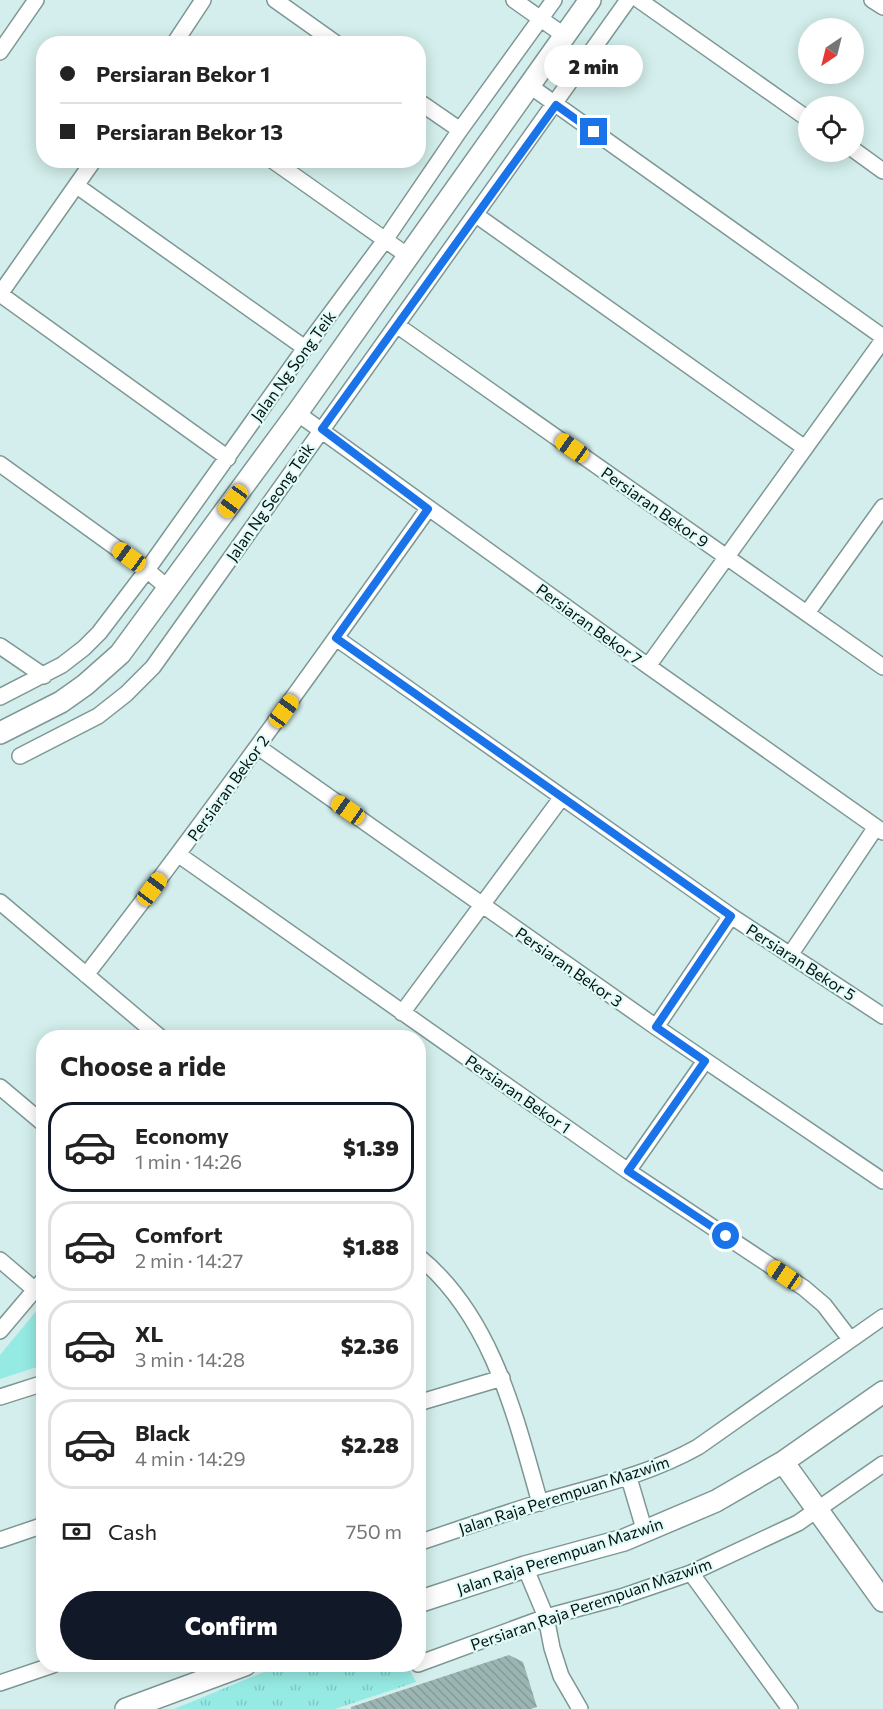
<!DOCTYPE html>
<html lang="en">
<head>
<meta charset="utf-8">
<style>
  :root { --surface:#fff; --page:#f2f2f2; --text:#222; --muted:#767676; --line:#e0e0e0; --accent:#111827 }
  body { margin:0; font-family:Commissioner,sans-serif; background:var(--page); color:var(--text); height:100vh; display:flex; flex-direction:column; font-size:22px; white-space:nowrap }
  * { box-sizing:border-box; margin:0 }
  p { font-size:20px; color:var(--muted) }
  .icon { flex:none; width:33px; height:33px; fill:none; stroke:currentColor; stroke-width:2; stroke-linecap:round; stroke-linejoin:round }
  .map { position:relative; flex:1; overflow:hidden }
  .drawer { position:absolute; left:36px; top:1030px; width:390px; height:642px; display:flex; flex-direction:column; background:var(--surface); border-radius:24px; box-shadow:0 3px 15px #0003 }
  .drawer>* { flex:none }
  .guide { position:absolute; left:36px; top:36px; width:390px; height:132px; border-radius:24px; box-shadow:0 3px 15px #0003; display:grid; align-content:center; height:132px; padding:0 24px; background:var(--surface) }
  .needle { width:39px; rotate:215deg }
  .controls { position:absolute; left:798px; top:18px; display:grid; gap:12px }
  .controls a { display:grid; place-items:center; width:66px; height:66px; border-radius:50%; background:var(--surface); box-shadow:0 3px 15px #0003; font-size:30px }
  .end { position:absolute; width:27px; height:27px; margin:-14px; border:8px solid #1a73e8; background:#fff; box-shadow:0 0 0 3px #fff }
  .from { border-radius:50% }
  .bubble { position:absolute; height:42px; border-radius:21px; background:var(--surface); box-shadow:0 3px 15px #0003; font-size:20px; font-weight:800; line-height:42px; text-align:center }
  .car { position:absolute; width:18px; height:36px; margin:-18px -9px; border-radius:8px; box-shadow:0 0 4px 2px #0007; background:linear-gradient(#f5c518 24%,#345 0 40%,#f5c518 0 76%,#345 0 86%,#f5c518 0) }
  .guide b { display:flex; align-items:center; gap:21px; height:57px; font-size:22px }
  .guide b+b { border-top:2px solid var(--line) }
  .guide i { width:15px; height:15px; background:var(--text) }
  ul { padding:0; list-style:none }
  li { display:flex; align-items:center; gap:18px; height:90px; margin:0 12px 9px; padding:0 12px; border:3px solid var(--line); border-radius:24px }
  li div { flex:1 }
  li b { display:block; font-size:22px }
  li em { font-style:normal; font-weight:800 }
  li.current { border-color:var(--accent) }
  li>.icon { width:54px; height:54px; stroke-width:1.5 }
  h2 { padding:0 24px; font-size:27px; line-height:72px }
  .pay { display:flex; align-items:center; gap:15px; height:66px; padding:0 24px; font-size:22px }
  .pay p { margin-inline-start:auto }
  .button { display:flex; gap:12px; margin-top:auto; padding:12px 24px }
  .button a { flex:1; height:69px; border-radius:36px; background:var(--accent); color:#fff; font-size:24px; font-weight:800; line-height:69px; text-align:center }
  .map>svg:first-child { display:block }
  .grass { fill:url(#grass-tufts) }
  .park { fill:#96eae4 }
  .building { fill:url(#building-back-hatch) }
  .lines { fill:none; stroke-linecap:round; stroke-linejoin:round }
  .street-casing { stroke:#7d9794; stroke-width:18 }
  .secondary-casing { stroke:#7d9794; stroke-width:24 }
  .street { stroke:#fff; stroke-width:15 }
  .secondary { stroke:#fff; stroke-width:21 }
  .route { stroke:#1a73e8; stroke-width:8 }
  .labels { text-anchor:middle; stroke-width:4.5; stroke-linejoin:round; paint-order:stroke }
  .street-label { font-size:16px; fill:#07100f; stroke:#e0fcf9 }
</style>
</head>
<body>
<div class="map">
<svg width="883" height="1709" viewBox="0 0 883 1709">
  <defs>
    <pattern id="grass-tufts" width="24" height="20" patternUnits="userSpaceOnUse" patternTransform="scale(1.5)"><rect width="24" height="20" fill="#96eae4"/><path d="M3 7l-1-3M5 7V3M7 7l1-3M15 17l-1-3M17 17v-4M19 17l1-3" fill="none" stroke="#80c8c2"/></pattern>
    <pattern id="building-back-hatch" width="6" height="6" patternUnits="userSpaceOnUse" patternTransform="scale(1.5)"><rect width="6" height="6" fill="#9bb5b2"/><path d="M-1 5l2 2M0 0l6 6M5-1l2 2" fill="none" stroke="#849b98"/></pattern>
  </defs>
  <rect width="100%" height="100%" fill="#d3eeec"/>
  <!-- grass -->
  <path class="grass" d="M 281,1665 L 407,1665 L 416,1682 L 335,1709 L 174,1709 Z"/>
  <!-- park -->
  <path class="park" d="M 43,1303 L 43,1365 L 0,1379 L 0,1355 Z"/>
  <!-- building -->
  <path class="building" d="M 509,1655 L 523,1662 L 537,1707 L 531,1709 L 351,1709 L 351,1707 Z"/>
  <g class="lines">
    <!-- street casing -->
    <g class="street-casing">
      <path id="street" d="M 275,0 L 337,44
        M 514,0 L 565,36
        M 639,0 L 808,119
        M 872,0 L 883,7
        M 174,44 L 203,0
        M 0,52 L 36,0
        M 530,86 L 883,337
        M 418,101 L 460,130
        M 854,150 L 883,171
        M 272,160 L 408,256
        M 77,186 L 305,348
        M 476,215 L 805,448
        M 0,294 L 228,458
        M 0,294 L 94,160
        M 398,326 L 883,667
        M 297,413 L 648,666 L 883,832
        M 0,464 L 147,570 L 169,589
        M 807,613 L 883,507
        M 336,638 L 731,916 L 883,1016
        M 0,646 L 44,676
        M 648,666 L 883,340
        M 0,697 L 62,665 L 84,648 L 99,633 L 147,570 L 305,348 L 385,240 L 460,130 L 554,0
        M 258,747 L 656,1027 L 883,1181
        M 20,756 L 98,716 L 126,694 L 153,667 L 628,0
        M 179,855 L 628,1171 L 804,1288 L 824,1305 L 850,1339
        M 0,902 L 161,1038
        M 790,955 L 876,827
        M 86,975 C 204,823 316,666 428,509
        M 402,1013 L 562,797
        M 656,1027 L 731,916
        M 0,1087 L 44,1124
        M 628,1171 L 705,1061
        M 418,1256 C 492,1316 515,1415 540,1503
        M 0,1260 L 34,1289
        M 0,1331 L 44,1279
        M 0,1397 L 44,1383
        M 418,1403 L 502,1378
        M 629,1478 L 645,1532
        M 0,1540 L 44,1525
        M 418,1543 C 459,1529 500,1515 541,1502 C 596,1486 648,1475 698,1447 L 883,1317
        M 525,1567 L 546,1617 L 552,1648 L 561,1676 L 580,1709
        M 691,1573 L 790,1709
        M 418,1664 L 546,1617 L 621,1597 L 691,1573 L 798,1523 L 883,1464
        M 0,1683 L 53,1665"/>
    </g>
    <!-- secondary casing -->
    <g class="secondary-casing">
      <path id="secondary" d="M 0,733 L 61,702 L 85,685 L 120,654 L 297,413 L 590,0
        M 783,1462 L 883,1601
        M 418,1602 L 525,1567 L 624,1540 L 716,1501 L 783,1462 L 883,1392
        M 126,1709 L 245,1665"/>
    </g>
    <!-- street -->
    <use href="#street" class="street"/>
    <!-- secondary -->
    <use href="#secondary" class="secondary"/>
  </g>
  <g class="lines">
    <!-- route -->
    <path class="route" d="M 594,132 L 556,105 L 322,429 L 428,509 L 336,638 L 731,916 L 656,1027 L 705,1061 L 628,1171 L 726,1236"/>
  </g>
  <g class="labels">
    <!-- street labels -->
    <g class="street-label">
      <text transform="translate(293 366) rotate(-54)" y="6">Jalan Ng Song Teik</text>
      <text transform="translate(270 502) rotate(-55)" y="6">Jalan Ng Seong Teik</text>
      <text transform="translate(655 507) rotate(35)" y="6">Persiaran Bekor 9</text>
      <text transform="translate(589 624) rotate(36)" y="6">Persiaran Bekor 7</text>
      <text transform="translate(228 788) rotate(-54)" y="6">Persiaran Bekor 2</text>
      <text transform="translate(801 962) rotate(33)" y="6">Persiaran Bekor 5</text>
      <text transform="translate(569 967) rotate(35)" y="6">Persiaran Bekor 3</text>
      <text transform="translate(518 1094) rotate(35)" y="6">Persiaran Bekor 1</text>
      <text transform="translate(564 1495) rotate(-18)" y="6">Jalan Raja Perempuan Mazwim</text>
      <text transform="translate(560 1556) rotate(-18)" y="6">Jalan Raja Perempuan Mazwin</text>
      <text transform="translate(591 1604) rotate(-19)" y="6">Persiaran Raja Perempuan Mazwim</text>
    </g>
  </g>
</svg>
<div class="controls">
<a><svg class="needle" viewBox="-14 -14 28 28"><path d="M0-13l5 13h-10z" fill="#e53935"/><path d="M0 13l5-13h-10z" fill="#767676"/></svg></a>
<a><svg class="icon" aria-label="locate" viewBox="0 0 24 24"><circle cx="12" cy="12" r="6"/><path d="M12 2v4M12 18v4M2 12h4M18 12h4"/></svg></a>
</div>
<i class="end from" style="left:726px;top:1236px"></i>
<i class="end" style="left:594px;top:132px"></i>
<div class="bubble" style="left:544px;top:45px;width:99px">2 min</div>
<i class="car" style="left:572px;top:448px;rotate:305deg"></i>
<i class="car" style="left:233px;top:501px;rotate:216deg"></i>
<i class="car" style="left:129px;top:557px;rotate:306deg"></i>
<i class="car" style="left:284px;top:711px;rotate:36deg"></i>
<i class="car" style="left:348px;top:810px;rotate:305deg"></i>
<i class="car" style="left:152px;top:889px;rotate:37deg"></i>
<i class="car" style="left:784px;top:1275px;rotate:304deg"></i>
<div class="guide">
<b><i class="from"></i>Persiaran Bekor 1</b>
<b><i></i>Persiaran Bekor 13</b>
</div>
<section class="drawer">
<h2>Choose a ride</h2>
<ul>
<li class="current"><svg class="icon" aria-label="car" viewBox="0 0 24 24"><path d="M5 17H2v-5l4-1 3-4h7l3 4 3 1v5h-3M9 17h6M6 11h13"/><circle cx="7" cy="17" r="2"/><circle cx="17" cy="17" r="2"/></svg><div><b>Economy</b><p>1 min · 14:26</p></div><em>$1.39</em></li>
<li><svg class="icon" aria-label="car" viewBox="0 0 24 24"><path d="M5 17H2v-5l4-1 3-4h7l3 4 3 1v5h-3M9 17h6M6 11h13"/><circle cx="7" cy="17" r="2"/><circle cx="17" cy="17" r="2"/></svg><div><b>Comfort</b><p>2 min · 14:27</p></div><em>$1.88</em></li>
<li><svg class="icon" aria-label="car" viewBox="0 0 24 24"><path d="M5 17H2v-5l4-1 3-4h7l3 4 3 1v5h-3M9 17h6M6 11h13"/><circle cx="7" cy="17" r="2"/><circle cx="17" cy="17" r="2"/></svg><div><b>XL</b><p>3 min · 14:28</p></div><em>$2.36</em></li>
<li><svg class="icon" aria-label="car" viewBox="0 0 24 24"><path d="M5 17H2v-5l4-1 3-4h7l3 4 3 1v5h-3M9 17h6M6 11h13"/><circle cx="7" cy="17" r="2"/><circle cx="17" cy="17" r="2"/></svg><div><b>Black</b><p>4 min · 14:29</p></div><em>$2.28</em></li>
</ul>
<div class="pay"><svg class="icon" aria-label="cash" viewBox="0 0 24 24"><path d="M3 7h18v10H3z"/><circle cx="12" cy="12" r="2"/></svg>Cash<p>750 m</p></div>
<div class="button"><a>Confirm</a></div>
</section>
</div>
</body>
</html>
